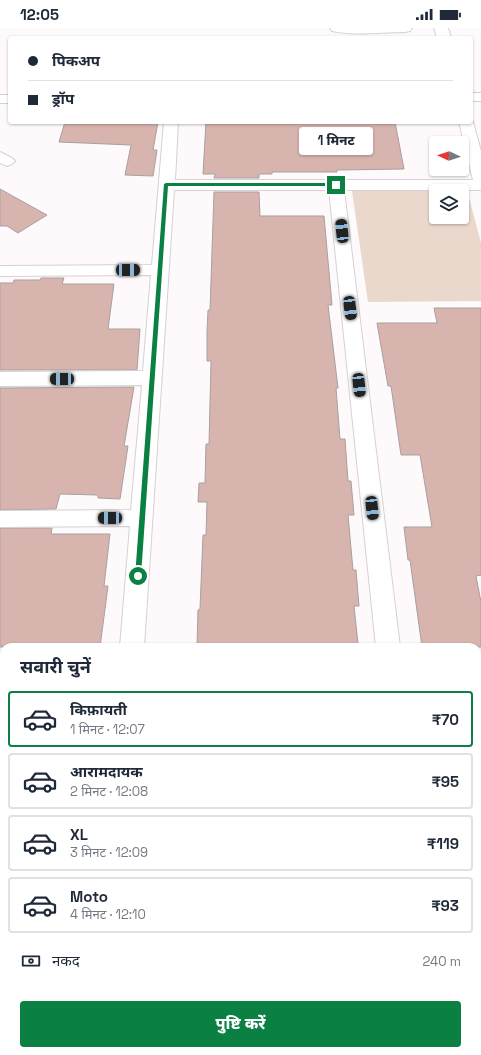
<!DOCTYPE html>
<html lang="hi">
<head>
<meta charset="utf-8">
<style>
  :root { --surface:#fff; --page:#f6f6f7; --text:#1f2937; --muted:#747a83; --line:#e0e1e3; --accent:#0b8043 }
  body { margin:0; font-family:"Space Grotesk","Noto Sans Devanagari",sans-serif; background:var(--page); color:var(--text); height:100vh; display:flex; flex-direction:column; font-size:15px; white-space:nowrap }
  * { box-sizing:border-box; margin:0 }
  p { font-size:13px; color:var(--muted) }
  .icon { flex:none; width:22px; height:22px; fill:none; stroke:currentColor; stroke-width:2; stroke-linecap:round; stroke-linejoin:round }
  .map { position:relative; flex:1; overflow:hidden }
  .drawer { position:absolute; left:0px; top:615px; width:481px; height:412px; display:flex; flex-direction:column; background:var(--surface); border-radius:12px 12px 0 0; box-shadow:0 1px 3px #0004 }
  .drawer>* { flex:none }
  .banner { position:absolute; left:8px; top:8px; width:465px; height:88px; border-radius:4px; box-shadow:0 1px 3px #0004; display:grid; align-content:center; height:88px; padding:0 20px; background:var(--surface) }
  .needle { width:26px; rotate:274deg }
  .controls { position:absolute; left:429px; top:108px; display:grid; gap:8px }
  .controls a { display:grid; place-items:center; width:40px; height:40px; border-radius:4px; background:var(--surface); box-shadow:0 1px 3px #0004; font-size:20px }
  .end { position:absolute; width:18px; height:18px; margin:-9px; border:5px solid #0b8043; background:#fff; box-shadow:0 0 0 2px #fff }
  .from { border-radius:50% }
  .bubble { position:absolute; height:28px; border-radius:4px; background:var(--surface); box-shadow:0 1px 3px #0004; font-size:13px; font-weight:800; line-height:28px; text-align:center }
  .car { position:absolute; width:12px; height:24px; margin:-12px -6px; border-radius:5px; box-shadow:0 0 3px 1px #0007; background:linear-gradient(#222 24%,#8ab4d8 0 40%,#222 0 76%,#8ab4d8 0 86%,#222 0) }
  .banner b { display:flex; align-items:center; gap:14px; height:38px; font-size:15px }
  .banner b+b { border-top:1px solid var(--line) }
  .banner i { width:10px; height:10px; background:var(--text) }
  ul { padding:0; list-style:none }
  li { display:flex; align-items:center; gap:12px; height:56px; margin:0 8px 6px; padding:0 12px; border:2px solid var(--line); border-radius:4px }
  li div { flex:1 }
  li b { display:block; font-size:15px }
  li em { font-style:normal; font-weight:800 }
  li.active { border-color:var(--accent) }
  li>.icon { width:36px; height:36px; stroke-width:1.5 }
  h2 { padding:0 20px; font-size:18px; line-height:48px }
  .pay { display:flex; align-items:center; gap:10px; height:44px; padding:0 20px; font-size:15px }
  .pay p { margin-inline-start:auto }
  .cta { display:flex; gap:8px; margin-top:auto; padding:8px 20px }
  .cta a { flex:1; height:46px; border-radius:4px; background:var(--accent); color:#fff; font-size:16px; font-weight:800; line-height:46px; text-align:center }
  .status { display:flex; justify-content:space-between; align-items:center; height:28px; padding:0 20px; background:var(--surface); direction:ltr }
  .status svg { height:11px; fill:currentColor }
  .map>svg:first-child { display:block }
  .green { fill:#e9d8cb; fill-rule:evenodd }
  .building { fill:#d7b4ae; stroke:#a7a1a0 }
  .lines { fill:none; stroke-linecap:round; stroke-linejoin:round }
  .street-casing { stroke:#d6d1d2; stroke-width:2 }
  .street { fill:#fff; fill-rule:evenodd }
  .route { fill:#0b8043 }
</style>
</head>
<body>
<div class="status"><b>12:05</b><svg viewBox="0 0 49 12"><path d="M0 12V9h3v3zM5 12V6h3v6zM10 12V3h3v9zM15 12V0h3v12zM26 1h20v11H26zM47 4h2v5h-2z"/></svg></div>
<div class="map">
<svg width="481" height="1027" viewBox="0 0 481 1027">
  <rect width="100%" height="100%" fill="#fef9fa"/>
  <!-- green -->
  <path class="green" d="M 467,162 L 481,215 L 481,273 L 368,274 L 352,163 ZM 436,163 L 462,163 L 462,189 L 436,189 Z
    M 477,820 L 481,820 L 481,1027 L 465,1027 L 465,1023 L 477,1023 Z"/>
  <!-- building -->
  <path class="building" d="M 65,94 L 158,94 L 153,122 L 157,122 L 153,148 L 125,147 L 131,117 L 59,114 Z
    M 206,94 L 395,94 L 404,141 L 337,142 L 337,144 L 272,144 L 272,146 L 259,146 L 259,150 L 214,150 L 215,146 L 203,146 Z
    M 0,161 L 47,187 L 18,205 L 7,198 L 0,198 Z
    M 214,164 L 259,164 L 260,188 L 324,188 L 332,277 L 328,277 L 338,360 L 336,360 L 340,411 L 345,411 L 348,453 L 351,453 L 354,487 L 348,487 L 353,542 L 356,542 L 359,578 L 354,578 L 358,616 L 263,616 L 263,619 L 197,619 L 198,582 L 200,581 L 203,507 L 206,507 L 207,474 L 198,474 L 199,455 L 205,455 L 206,416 L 209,416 L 211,333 L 207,333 L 207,304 L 208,282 L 210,282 Z
    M 41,250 L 64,250 L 62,256 L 114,256 L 108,301 L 140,301 L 137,342 L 0,342 L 0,255 L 13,255 L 14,252 L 40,252 Z
    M 434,280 L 481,280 L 481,547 L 476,548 L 481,574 L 481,619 L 422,619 L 410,532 L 408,532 L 404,499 L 432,499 L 420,427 L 401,427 L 391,358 L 388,358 L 377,295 L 437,295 Z
    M 134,359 L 124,418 L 128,418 L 120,471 L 98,470 L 98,467 L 60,466 L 56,481 L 0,482 L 0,360 Z
    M 0,500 L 52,500 L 51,506 L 110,506 L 104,558 L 108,558 L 100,619 L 0,619 Z"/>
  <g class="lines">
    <!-- street casing -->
    <g class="street-casing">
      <path id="street" d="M 330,0 L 412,0 L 410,3 L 405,4 C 382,4 355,8 332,3 Z
        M 434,0 L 448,0 L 451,10 L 437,10 Z
        M 471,65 L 481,65 L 481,73 L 471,73 Z
        M 0,67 L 10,67 L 10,75 L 0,75 Z
        M 471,91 L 473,94 L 481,123 L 481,162 L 344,162 L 400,619 L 376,619 L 329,162 L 174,162 L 144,619 L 120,619 L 130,498 L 0,499 L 0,483 L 131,482 L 142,357 L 0,358 L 0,344 L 143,343 L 151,247 L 0,248 L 0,238 L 152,237 L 164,94 L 178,94 L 175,152 L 473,152 L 459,94 L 471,94 Z
        M 0,124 L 12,130 L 15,133 L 12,136 L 7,138 L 0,135 Z
        M 477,790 L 481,790 L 481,816 L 477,816 Z
        M 86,1023 L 116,1023 L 116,1027 L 86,1027 Z
        M 417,1023 L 447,1023 L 448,1027 L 418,1027 Z"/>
    </g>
    <!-- street -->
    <use href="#street" class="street"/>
  </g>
  <!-- route -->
  <path class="route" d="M 336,155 L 338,158 L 168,158 L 141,548 L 140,549 L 135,549 L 164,156 L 166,155 Z"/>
</svg>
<div class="controls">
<a><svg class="needle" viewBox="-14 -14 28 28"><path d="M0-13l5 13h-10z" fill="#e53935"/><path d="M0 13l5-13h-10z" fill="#747a83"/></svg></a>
<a><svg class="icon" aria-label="layers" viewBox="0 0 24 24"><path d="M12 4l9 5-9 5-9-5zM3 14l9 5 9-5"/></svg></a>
</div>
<i class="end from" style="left:138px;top:548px"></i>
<i class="end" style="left:336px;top:157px"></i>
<div class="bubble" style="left:299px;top:99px;width:74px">1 मिनट</div>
<i class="car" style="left:342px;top:203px;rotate:354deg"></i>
<i class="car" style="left:128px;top:242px;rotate:90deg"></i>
<i class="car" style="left:350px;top:280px;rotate:173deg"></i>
<i class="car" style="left:62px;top:351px;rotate:270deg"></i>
<i class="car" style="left:359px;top:357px;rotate:174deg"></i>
<i class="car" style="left:372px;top:480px;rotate:174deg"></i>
<i class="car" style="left:110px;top:490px;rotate:270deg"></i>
<div class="banner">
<b><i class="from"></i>पिकअप</b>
<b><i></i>ड्रॉप</b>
</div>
<section class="drawer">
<h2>सवारी चुनें</h2>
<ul>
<li class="active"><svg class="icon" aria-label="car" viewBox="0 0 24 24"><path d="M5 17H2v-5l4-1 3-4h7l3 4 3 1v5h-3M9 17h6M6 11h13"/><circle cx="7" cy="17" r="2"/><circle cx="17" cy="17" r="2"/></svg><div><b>किफ़ायती</b><p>1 मिनट · 12:07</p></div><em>₹70</em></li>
<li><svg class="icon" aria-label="car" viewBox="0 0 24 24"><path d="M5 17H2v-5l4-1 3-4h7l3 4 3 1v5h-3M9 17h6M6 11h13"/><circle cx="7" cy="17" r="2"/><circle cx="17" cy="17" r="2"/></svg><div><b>आरामदायक</b><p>2 मिनट · 12:08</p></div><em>₹95</em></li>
<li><svg class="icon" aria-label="car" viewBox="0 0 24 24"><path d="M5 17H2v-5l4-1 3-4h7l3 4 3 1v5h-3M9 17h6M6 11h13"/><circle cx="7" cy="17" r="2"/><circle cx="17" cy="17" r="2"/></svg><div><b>XL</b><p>3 मिनट · 12:09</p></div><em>₹119</em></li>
<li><svg class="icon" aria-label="car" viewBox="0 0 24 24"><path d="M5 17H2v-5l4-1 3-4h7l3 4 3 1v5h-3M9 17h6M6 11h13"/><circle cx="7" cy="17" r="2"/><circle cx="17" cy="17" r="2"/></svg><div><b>Moto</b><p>4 मिनट · 12:10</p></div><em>₹93</em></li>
</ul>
<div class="pay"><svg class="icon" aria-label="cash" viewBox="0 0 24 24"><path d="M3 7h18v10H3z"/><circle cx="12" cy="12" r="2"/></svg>नकद<p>240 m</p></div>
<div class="cta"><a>पुष्टि करें</a></div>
</section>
</div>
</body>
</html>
